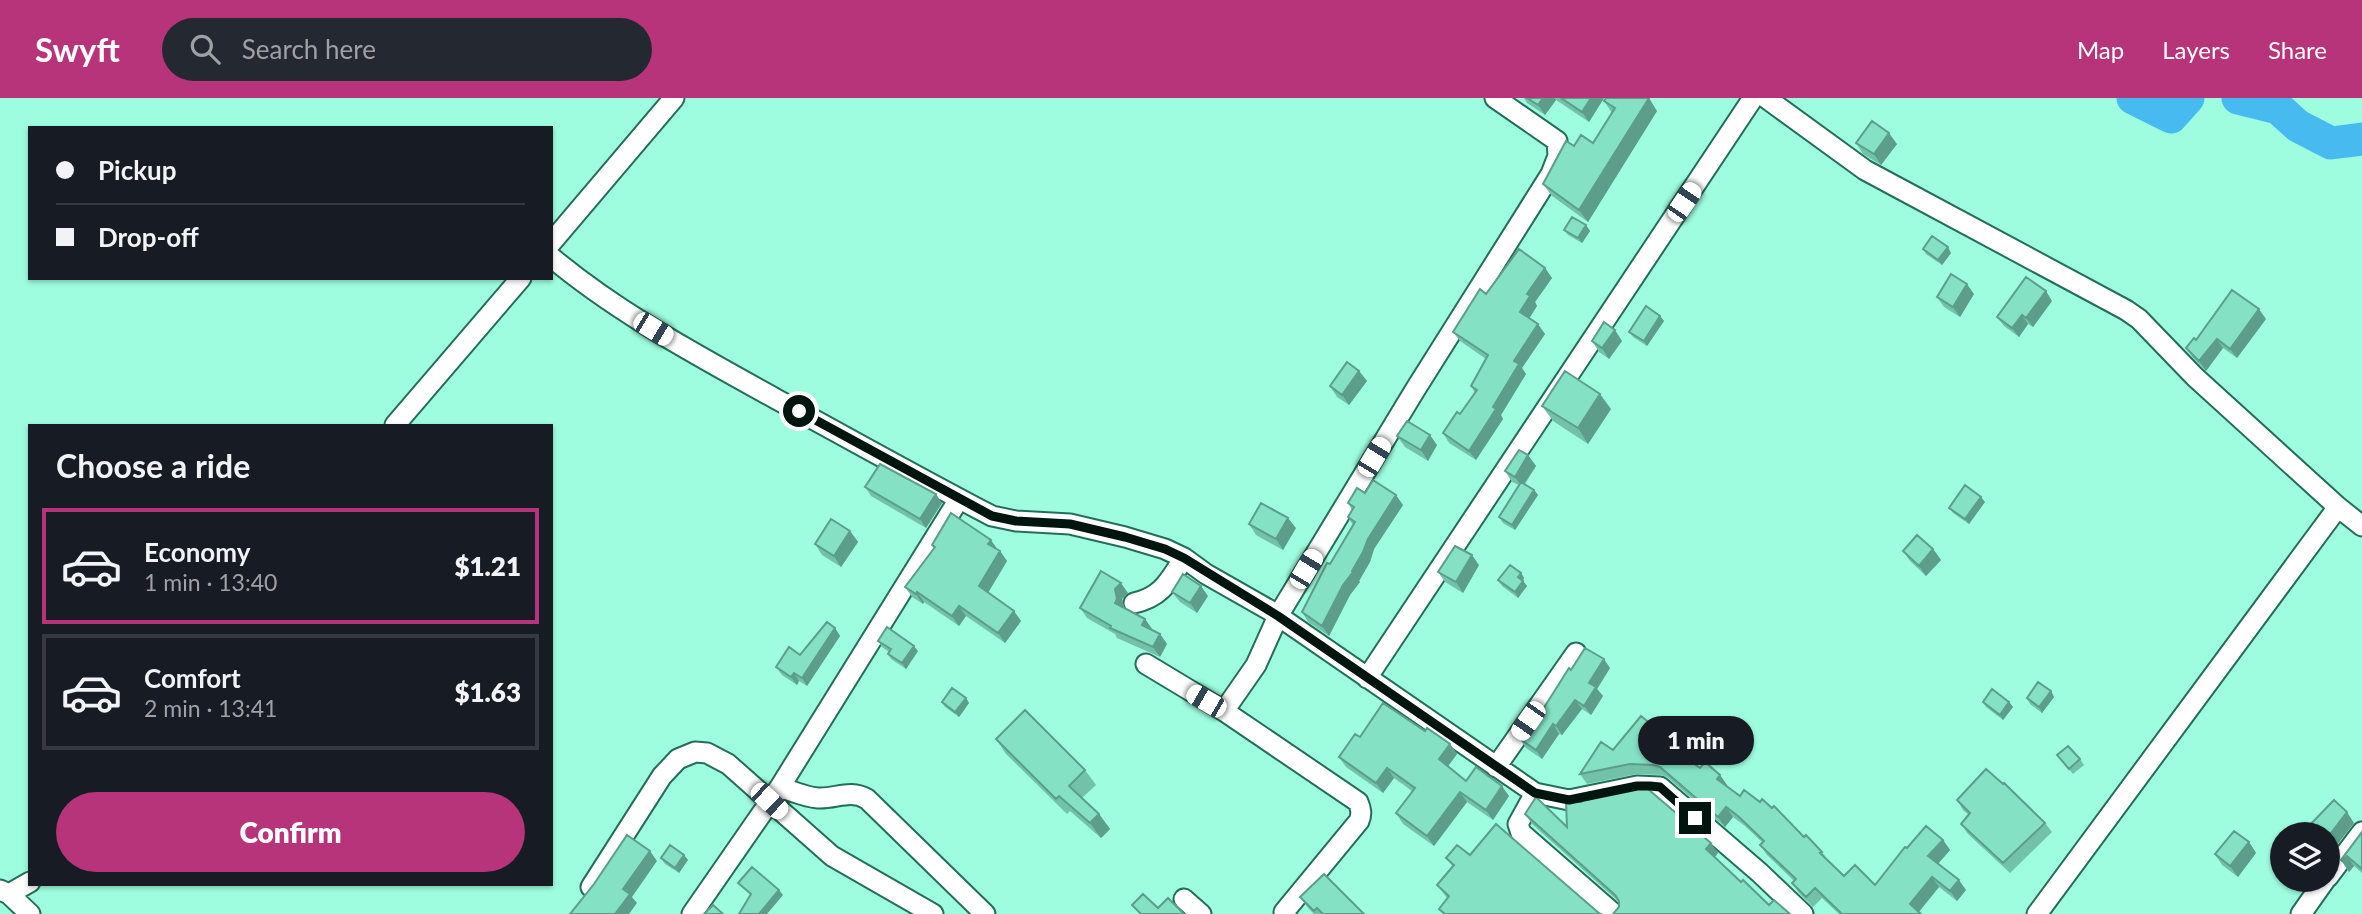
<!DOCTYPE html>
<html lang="en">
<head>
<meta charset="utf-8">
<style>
  :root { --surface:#171b24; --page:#242831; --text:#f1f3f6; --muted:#9ea1a6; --line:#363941; --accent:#b7337a }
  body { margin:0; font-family:Lato,sans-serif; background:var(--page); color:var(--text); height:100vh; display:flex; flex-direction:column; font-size:26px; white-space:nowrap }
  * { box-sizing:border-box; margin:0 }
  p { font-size:23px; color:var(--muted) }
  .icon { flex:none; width:38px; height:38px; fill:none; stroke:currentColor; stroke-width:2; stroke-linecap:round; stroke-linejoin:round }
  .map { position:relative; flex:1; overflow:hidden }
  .side { position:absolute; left:28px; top:326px; width:525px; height:462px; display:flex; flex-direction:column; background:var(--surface); border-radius:0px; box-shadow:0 2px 5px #0004 }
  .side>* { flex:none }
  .guide { position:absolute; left:28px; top:28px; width:525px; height:154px; border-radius:0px; box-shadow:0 2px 5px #0004; display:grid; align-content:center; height:154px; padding:0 28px; background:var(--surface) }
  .fabs { position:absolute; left:2270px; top:724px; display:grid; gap:14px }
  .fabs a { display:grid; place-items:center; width:70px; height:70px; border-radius:50%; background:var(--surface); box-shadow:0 2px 5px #0004; font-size:35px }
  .end { position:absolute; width:32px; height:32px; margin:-16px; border:9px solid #00150e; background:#fff; box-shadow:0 0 0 4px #fff }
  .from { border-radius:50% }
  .bubble { position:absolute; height:49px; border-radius:24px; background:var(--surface); box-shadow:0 2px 5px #0004; font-size:23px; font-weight:800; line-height:49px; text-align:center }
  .car { position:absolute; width:21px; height:42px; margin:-21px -10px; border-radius:9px; box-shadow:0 0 5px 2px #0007; background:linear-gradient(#fff 24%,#345 0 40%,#fff 0 76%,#345 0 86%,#fff 0) }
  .guide b { display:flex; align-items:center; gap:24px; height:66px; font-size:26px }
  .guide b+b { border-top:2px solid var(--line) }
  .guide i { width:18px; height:18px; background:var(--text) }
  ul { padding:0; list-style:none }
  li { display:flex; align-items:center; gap:21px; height:116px; margin:0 14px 10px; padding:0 14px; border:4px solid var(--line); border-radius:0px }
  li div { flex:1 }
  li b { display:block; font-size:26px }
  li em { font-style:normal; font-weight:800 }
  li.active { border-color:var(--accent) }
  li>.icon { width:63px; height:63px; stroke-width:1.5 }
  h2 { padding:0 28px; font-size:32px; line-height:84px }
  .primary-button { display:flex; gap:14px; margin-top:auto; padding:14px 28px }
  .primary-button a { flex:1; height:80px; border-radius:42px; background:var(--accent); color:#fff; font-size:28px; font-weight:800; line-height:80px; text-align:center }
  header { display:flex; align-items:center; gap:42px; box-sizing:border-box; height:98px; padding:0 35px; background:var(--accent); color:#fff }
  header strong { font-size:33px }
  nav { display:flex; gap:38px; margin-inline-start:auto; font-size:24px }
  .search { width:490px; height:63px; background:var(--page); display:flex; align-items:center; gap:18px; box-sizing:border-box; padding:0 24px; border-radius:38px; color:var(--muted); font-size:26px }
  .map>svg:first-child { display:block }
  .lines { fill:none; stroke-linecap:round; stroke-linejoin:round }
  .river { stroke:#47bbf0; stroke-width:33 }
  .minor-casing { stroke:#246d5a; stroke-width:23 }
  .minor { stroke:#fff; stroke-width:19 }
  .wall { fill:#72c2a9 }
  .shaded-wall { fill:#5c9e89 }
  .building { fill:#84e1c4; stroke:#5c9e89; stroke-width:2 }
  .route { stroke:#00150e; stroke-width:9 }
</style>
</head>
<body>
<header>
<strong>Swyft</strong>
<div class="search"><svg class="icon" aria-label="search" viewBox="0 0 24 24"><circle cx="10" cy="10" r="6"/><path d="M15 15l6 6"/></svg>Search here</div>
<nav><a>Map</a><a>Layers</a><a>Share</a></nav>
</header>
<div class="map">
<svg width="2362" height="816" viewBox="0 0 2362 816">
  <rect width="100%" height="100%" fill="#9ffddf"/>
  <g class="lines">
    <!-- river -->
    <path class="river" d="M 2133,0 L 2171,19 L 2188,0
      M 2238,0 L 2278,10 L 2298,28 L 2331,45 L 2362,41"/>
    <!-- minor casing -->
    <g class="minor-casing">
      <path id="minor" d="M 1766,0 L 1865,72 L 2126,212 L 2139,221 L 2195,279 L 2338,409 L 2362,428
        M 551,145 L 674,0
        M 551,159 C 619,216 699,258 776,301 C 848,340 919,380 992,418 L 1016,423 L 1070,426 L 1125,439 L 1165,451 L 1184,460 L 1206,476 L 1271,513 L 1535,695 L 1569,702 L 1637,688 L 1660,689 L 1760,775 L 1803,816
        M 395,327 L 521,180
        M 1134,505 C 1162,499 1169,483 1184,460
        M 1146,566 L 1224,613
        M 1367,580 L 1753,0
        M 1496,669 L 1576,555
        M 780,689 C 792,693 805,699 818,700 C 836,701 850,691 867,701 L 985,816
        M 1535,695 L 1518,726 L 1521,735 L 1614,816
        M 2328,779 L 2362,734
        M 591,789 L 662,678 L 678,661 L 695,654 L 707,655 L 728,666 L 832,758 L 933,816
        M 0,792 L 9,796 L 30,784
        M 9,796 L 30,816
        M 1184,801 L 1201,816
        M 692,816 L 780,689 L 959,401
        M 1286,816 L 1284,814 L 1359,723 C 1362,716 1361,711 1358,704 L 1224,613 L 1256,567 L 1278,518 L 1415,292 L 1551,76 L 1558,58 L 1557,43 L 1495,0
        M 2037,816 L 2338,409
        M 2301,816 L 2325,782"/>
    </g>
    <!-- minor -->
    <use href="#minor" class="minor"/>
  </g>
  <!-- wall -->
  <path class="wall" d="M 1524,0 L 1604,0 L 1589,24 L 1556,2 L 1545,17 L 1527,5 Z
    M 1604,3 L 1657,13 L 1588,124 L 1552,98 L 1543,86 L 1574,48 L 1593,45 L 1612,15 Z
    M 1856,45 L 1897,46 L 1881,67 L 1863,56 Z
    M 1586,127 L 1590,133 L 1582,145 L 1568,137 L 1564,132 Z
    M 1923,151 L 1951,155 L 1942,167 L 1926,156 Z
    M 1545,170 L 1552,180 L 1535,204 L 1537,208 L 1529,220 L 1545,236 L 1522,270 L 1526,276 L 1501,317 L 1503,321 L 1476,362 L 1449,345 L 1443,335 L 1460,316 L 1475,295 L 1471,288 L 1486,261 L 1460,243 L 1453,234 L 1486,196 Z
    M 1974,196 L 1960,219 L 1944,209 L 1937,199 Z
    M 2052,203 L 2033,229 L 2028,226 L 2019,239 L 2004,228 L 1997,219 Z
    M 1660,218 L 1664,223 L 1647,248 L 1633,239 L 1629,234 Z
    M 2266,221 L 2237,260 L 2223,250 L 2206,273 L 2193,260 L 2186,250 L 2196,242 Z
    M 1592,243 L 1622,243 L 1609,261 L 1599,254 Z
    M 1359,273 L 1367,283 L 1349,307 L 1337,299 L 1330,288 Z
    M 1542,308 L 1611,311 L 1588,346 L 1553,323 Z
    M 1397,338 L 1437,347 L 1428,363 L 1405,349 Z
    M 1528,357 L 1536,368 L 1525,386 L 1534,392 L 1538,397 L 1515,432 L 1503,425 L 1499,419 L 1519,387 L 1512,384 L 1505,373 Z
    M 865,389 L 942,405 L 926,430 L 871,398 Z
    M 1365,395 L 1403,407 L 1374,451 L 1370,464 L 1359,483 L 1360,484 L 1350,497 L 1329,538 L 1308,524 L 1302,514 L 1353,427 L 1348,419 L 1352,412 L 1348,405 Z
    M 1985,404 L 1969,426 L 1953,415 L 1949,410 Z
    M 1249,426 L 1296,430 L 1283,452 L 1256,437 Z
    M 850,433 L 858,444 L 841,469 L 822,457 L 815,446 Z
    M 932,447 L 1000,453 L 1007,463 L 988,495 L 1021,523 L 1005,545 L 966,518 L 959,528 L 924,504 L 923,506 L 912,499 L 905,489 L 934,450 Z
    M 1933,451 L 1941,462 L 1926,478 L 1910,463 L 1903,453 Z
    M 1479,467 L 1463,495 L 1445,484 L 1438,474 Z
    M 1521,475 L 1524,480 L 1523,483 L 1527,488 L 1518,500 L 1502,488 L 1498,482 Z
    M 1172,494 L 1208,498 L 1197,515 L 1180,504 Z
    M 1128,495 L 1122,501 L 1124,509 L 1145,521 L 1152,531 L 1152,532 L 1160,536 L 1167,546 L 1160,559 L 1117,540 L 1115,536 L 1087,520 L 1080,510 Z
    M 835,530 L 840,538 L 807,588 L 799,583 L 797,587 L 782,577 L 776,569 L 800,557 Z
    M 878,543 L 918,553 L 906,571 L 891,561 L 888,556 L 889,554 L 882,549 Z
    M 1610,570 L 1597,591 L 1603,598 L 1591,617 L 1582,611 L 1562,637 L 1559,636 L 1542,661 L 1526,650 L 1520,641 L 1538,619 L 1571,572 Z
    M 2051,593 L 2054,599 L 2042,615 L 2030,606 L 2027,600 Z
    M 966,600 L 969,605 L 959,619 L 945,609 L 942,604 Z
    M 1983,604 L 2009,604 L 2013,609 L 2003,622 L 1986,609 Z
    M 1425,633 L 1450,646 L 1457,656 L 1448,668 L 1466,683 L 1509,698 L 1493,722 L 1467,704 L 1434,748 L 1403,726 L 1396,715 L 1412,693 L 1394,680 L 1383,695 L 1346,669 L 1339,659 L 1360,639 Z
    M 996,641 L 1085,672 L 1096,687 L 1082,700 L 1099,716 L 1110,731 L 1101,740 L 1070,713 L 1067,716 L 1006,656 Z
    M 1665,642 L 1664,644 L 1700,670 L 1720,677 L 1727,687 L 1726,688 L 1740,698 L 1804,739 L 1822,754 L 1829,764 L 1844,778 L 1875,787 L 1907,750 L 1943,742 L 1950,752 L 1938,766 L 1966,792 L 1957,803 L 1939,789 L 1919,814 L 1921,816 L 1839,816 L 1822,800 L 1813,809 L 1799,795 L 1792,785 L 1794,783 L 1767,757 L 1760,747 L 1763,745 L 1745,728 L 1733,719 L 1725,729 L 1667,679 L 1661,677 L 1637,676 L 1587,686 L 1580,676 L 1613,652 Z
    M 2057,657 L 2080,661 L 2084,667 L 2073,676 Z
    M 1957,702 L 2045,725 L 2052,734 L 2010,775 L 1968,736 L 1961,726 L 1969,717 L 1963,712 Z
    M 1525,716 L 1567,729 L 1718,755 L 1715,759 L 1741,784 L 1769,807 L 1619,809 L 1619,804 L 1532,726 Z
    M 2362,734 L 2362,775 L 2354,768 L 2349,774 L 2341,762 Z
    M 2249,744 L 2256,755 L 2238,779 L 2222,767 L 2215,756 Z
    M 684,757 L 688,762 L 679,775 L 665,766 L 661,760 Z
    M 1470,757 L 1600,816 L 1602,816 L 1443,816 L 1439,811 L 1447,800 L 1437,787 L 1453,769 L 1446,760 Z
    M 1300,799 L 1364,816 L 1314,816 L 1308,810 Z"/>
  <!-- shaded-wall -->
  <path class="shaded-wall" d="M 1543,0 L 1554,0 L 1556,2 L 1545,17 L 1538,7 Z
    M 1591,0 L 1604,0 L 1589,24 L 1582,14 Z
    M 1649,0 L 1657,13 L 1588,124 L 1579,112 Z
    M 1889,35 L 1897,46 L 1881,67 L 1874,56 Z
    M 1586,127 L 1590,133 L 1582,145 L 1578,140 Z
    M 1948,149 L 1951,155 L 1942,167 L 1938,162 Z
    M 1545,170 L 1552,180 L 1535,204 L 1537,208 L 1527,224 L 1520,214 L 1527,196 Z
    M 1967,186 L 1974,196 L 1960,219 L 1953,209 Z
    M 2046,193 L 2052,203 L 2033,229 L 2026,220 Z
    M 2259,211 L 2266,221 L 2237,260 L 2230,251 Z
    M 2022,217 L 2028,226 L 2019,239 L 2012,230 Z
    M 1660,218 L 1664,223 L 1647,248 L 1644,243 Z
    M 1538,226 L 1545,236 L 1522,270 L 1526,276 L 1501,317 L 1503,321 L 1476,362 L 1469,353 L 1493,309 L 1514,263 Z
    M 1615,232 L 1622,243 L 1609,261 L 1602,250 Z
    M 2217,241 L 2223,250 L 2206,273 L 2199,263 Z
    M 1359,273 L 1367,283 L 1349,307 L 1342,297 Z
    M 1600,296 L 1611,311 L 1588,346 L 1578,330 Z
    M 1430,337 L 1437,347 L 1428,363 L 1421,352 Z
    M 1528,357 L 1536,368 L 1522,389 L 1515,379 Z
    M 1534,392 L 1538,397 L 1515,432 L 1512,427 Z
    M 936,396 L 942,405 L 926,430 L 920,421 Z
    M 1396,397 L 1403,407 L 1374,451 L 1370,464 L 1359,483 L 1360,484 L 1350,497 L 1329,538 L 1322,528 L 1368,441 Z
    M 1981,399 L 1985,404 L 1969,426 L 1965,421 Z
    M 1288,420 L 1296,430 L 1283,452 L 1276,441 Z
    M 850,433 L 858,444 L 841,469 L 834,458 Z
    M 991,442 L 998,452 L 988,446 Z
    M 1933,451 L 1941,462 L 1926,478 L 1919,468 Z
    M 1000,453 L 1007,463 L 986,498 L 979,488 Z
    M 1472,457 L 1479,467 L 1463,495 L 1456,484 Z
    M 1521,475 L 1524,480 L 1521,484 L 1518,479 Z
    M 1523,483 L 1527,488 L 1518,500 L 1515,494 Z
    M 1121,485 L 1128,495 L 1122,501 L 1124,511 L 1115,505 L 1115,491 Z
    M 1201,488 L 1208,498 L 1197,515 L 1190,505 Z
    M 917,494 L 924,504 L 923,506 L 916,496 Z
    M 959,508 L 966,518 L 959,528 L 952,518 Z
    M 1014,513 L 1021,523 L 1005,545 L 998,535 Z
    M 1145,521 L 1152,531 L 1149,537 L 1142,527 Z
    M 835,530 L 840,538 L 807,588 L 802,580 Z
    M 1160,536 L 1167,546 L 1160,559 L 1153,549 Z
    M 914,548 L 918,553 L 906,571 L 902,565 Z
    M 1604,561 L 1610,570 L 1597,591 L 1603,598 L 1591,617 L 1584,608 L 1589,585 Z
    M 794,575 L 799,583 L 797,587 L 791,579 Z
    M 2051,593 L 2054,599 L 2042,615 L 2039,609 Z
    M 966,600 L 969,605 L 959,619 L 955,614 Z
    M 1575,602 L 1582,611 L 1562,637 L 1556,628 Z
    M 2009,604 L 2013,609 L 2003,622 L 2000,617 Z
    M 1553,626 L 1559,636 L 1542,661 L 1536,652 Z
    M 1658,632 L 1665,642 L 1661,647 L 1654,637 Z
    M 1450,646 L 1457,656 L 1446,671 L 1439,661 Z
    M 1387,670 L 1394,680 L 1383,695 L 1376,685 Z
    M 1720,677 L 1727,687 L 1724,691 L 1717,681 Z
    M 1502,688 L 1509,698 L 1493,722 L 1486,712 Z
    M 1460,694 L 1467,704 L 1434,748 L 1427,738 Z
    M 1726,709 L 1733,719 L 1725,729 L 1718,719 Z
    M 2347,714 L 2354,725 L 2330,756 L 2328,753 L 2328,739 Z
    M 1099,716 L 1110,731 L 1101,740 L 1090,725 Z
    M 1943,742 L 1950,752 L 1936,768 L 1928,758 Z
    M 2249,744 L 2256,755 L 2238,779 L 2230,768 Z
    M 1711,745 L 1718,755 L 1713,761 L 1706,751 Z
    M 650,753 L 657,763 L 632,799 L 637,805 L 629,816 L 615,816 L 623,791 Z
    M 684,757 L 688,762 L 679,775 L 675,770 Z
    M 2347,758 L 2354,768 L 2349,774 L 2342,763 Z
    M 1932,779 L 1939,789 L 1917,816 L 1910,806 Z
    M 1959,782 L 1966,792 L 1957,803 L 1950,793 Z
    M 779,792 L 783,797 L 767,816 L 759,816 Z"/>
  <!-- building -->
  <path class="building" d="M 1527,0 L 1543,0 L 1538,7 Z
    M 1561,0 L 1591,0 L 1582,14 Z
    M 1606,0 L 1649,0 L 1579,112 L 1543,86 L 1566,43 L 1574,48 L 1581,37 L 1593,45 L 1615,10 L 1604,3 Z
    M 1872,23 L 1889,35 L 1874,56 L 1856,45 Z
    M 1572,119 L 1586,127 L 1578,140 L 1564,132 Z
    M 1932,138 L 1948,149 L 1938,162 L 1923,151 Z
    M 1519,151 L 1545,170 L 1527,196 L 1530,198 L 1520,214 L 1538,226 L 1514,263 L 1519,266 L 1493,309 L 1496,311 L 1469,353 L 1443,335 L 1457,314 L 1460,316 L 1477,292 L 1471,288 L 1488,257 L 1453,234 L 1480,191 L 1486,196 Z
    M 1951,176 L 1967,186 L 1953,209 L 1937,199 Z
    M 2026,179 L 2046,193 L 2026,220 L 2022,217 L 2012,230 L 1997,219 Z
    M 2232,192 L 2259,211 L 2230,251 L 2217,241 L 2199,263 L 2186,250 L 2194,240 L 2196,242 Z
    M 1646,208 L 1660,218 L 1644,243 L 1629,234 Z
    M 1604,224 L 1615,232 L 1602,250 L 1592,243 Z
    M 1347,264 L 1359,273 L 1342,297 L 1330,288 Z
    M 1565,273 L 1600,296 L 1578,330 L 1542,308 Z
    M 1407,323 L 1430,337 L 1421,352 L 1397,338 Z
    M 1519,352 L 1528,357 L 1515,379 L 1505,373 Z
    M 880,366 L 936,396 L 920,421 L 865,389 Z
    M 1373,382 L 1396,397 L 1368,441 L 1363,454 L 1352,473 L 1353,474 L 1343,487 L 1322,528 L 1302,514 L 1327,465 L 1330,466 L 1355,424 L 1348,419 L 1354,409 L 1348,405 L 1357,390 L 1365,395 Z
    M 1521,384 L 1534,392 L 1512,427 L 1499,419 Z
    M 1965,387 L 1981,399 L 1965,421 L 1949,410 Z
    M 1261,405 L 1288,420 L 1276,441 L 1249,426 Z
    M 951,415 L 991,442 L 988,446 L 1000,453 L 979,488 L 1014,513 L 998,535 L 959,508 L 952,518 L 917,494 L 916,496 L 905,489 L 935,449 L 932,447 Z
    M 831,421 L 850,433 L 834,458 L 815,446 Z
    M 1917,437 L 1933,451 L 1919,468 L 1903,453 Z
    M 1455,448 L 1472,457 L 1456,484 L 1438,474 Z
    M 1510,467 L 1521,475 L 1518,479 L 1523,483 L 1515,494 L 1498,482 Z
    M 1101,473 L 1121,485 L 1115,491 L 1117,501 L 1115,505 L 1145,521 L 1142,527 L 1160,536 L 1153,549 L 1110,530 L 1111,528 L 1080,510 Z
    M 1183,476 L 1201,488 L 1190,505 L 1172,494 Z
    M 827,524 L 835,530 L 802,580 L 794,575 L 791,579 L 776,569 L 789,549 L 800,557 Z
    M 887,529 L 914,548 L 902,565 L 888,556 L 891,551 L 878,543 Z
    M 1585,550 L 1604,561 L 1589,585 L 1596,589 L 1584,608 L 1575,602 L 1556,628 L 1553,626 L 1536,652 L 1520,641 L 1535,617 L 1538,619 L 1569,570 L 1571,572 Z
    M 2038,584 L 2051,593 L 2039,609 L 2027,600 Z
    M 952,590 L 966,600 L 955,614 L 942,604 Z
    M 1992,591 L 2009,604 L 2000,617 L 1983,604 Z
    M 1383,605 L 1425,633 L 1427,630 L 1450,646 L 1439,661 L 1466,683 L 1476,669 L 1502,688 L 1486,712 L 1460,694 L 1427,738 L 1396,715 L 1415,690 L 1387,670 L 1376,685 L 1339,659 L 1355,636 L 1360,639 Z
    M 1025,612 L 1085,672 L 1069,688 L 1099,716 L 1090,725 L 1059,698 L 1056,701 L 996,641 Z
    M 1641,618 L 1658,632 L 1654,637 L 1700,670 L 1705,664 L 1720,677 L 1717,681 L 1740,698 L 1744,692 L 1760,704 L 1762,701 L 1772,710 L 1774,708 L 1804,739 L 1806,737 L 1822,754 L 1820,755 L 1844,778 L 1855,767 L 1875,787 L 1905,749 L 1907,750 L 1926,728 L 1943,742 L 1928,758 L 1959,782 L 1950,793 L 1932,779 L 1910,806 L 1921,816 L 1842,816 L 1815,790 L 1806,799 L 1792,785 L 1796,781 L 1760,747 L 1764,743 L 1738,718 L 1726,709 L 1718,719 L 1660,669 L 1654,667 L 1630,666 L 1580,676 L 1601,644 L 1613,652 Z
    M 2068,648 L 2080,661 L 2069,671 L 2057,657 Z
    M 1986,671 L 2003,686 L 2004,685 L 2045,725 L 2003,765 L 1961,726 L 1970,715 L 1957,702 Z
    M 1631,690 L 1648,691 L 1711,745 L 1706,751 L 1741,784 L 1743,782 L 1769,807 L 1774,802 L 1790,816 L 1613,816 L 1619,809 L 1619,803 L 1615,797 L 1525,716 L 1536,699 L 1567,729 L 1566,704 L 1581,704 L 1580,701 Z
    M 2334,702 L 2347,714 L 2328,739 L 2328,737 L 2312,737 L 2306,731 Z
    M 1496,726 L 1600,816 L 1602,816 L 1445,816 L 1439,811 L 1449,798 L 1437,787 L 1454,767 L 1446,760 L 1457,747 L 1470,757 Z
    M 2234,733 L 2249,744 L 2230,768 L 2215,756 Z
    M 2362,734 L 2362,771 L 2347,758 L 2342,763 L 2341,762 Z
    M 627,737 L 650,753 L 623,791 L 630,796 L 615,816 L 570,816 L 594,786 Z
    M 670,747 L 684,757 L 675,770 L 661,760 Z
    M 752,769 L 779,792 L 759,816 L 739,816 L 751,796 L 738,785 Z
    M 1324,776 L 1364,816 L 1323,816 L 1317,810 L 1314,813 L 1300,799 Z
    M 1143,796 L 1158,810 L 1168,800 L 1184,816 L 1141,816 L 1132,807 Z
    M 713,807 L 723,816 L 704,816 Z"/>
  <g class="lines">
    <!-- route -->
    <path class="route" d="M 799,313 L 992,418 L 1016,423 L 1070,426 L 1125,439 L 1165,451 L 1184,460 L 1278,518 L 1535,695 L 1569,702 L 1637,688 L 1650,688 L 1660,689 L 1695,720"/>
  </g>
</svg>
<div class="fabs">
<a><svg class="icon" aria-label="layers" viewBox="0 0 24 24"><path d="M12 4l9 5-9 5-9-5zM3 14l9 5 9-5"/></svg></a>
</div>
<i class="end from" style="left:799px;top:313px"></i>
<i class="end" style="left:1695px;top:720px"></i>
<div class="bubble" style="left:1638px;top:618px;width:116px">1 min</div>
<i class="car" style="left:1684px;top:104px;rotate:34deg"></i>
<i class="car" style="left:653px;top:231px;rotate:121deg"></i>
<i class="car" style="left:1374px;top:359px;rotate:31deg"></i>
<i class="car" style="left:1306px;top:471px;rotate:31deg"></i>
<i class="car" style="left:1206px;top:603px;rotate:300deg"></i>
<i class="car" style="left:1528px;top:623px;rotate:215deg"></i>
<i class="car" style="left:769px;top:703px;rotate:133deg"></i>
<div class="guide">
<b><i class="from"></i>Pickup</b>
<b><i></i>Drop-off</b>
</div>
<section class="side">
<h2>Choose a ride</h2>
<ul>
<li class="active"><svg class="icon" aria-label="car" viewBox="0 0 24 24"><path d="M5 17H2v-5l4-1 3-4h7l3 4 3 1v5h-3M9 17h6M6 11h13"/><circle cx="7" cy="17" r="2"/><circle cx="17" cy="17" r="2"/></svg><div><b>Economy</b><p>1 min · 13:40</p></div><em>$1.21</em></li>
<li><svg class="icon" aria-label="car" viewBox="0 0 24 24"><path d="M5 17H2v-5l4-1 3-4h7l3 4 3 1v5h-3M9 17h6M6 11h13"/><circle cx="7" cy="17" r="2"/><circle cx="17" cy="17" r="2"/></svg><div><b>Comfort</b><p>2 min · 13:41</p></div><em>$1.63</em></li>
</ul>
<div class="primary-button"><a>Confirm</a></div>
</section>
</div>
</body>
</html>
